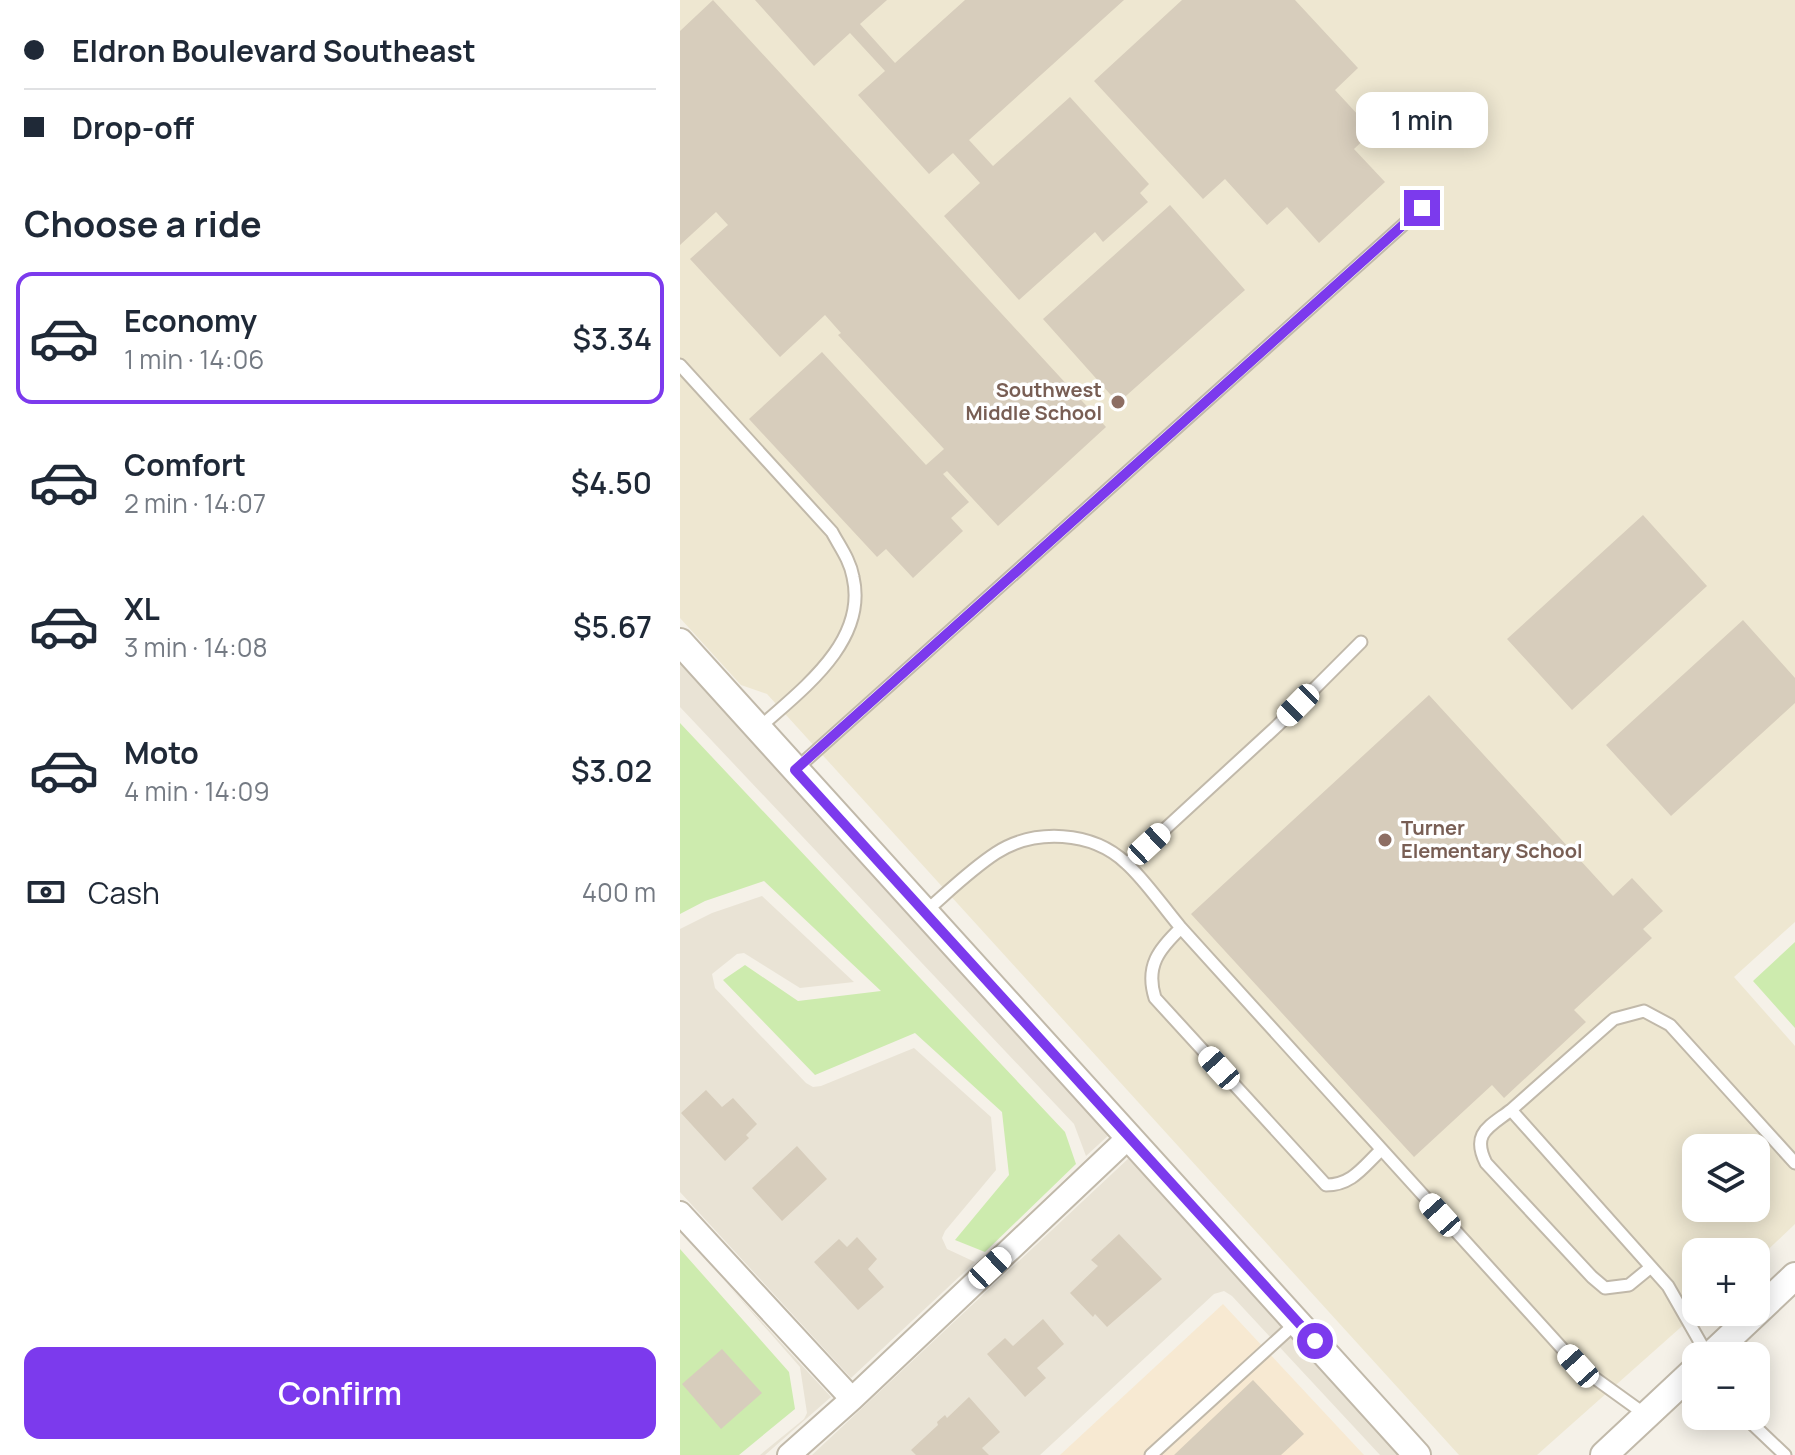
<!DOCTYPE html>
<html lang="en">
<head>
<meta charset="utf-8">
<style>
  :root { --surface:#fff; --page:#f2f2f3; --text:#1f2937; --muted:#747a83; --line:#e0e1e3; --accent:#7c3aed }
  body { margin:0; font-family:Manrope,sans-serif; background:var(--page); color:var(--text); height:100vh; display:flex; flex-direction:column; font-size:30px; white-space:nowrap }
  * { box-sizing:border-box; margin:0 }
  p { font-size:26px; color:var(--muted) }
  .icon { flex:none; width:44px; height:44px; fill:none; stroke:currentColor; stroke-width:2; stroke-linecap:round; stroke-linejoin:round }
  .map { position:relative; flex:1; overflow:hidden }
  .side { display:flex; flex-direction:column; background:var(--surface); width:680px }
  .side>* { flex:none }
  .top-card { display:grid; align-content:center; height:176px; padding:0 24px; background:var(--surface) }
  .fabs { position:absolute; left:1002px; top:1134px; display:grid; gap:16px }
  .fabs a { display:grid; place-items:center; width:88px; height:88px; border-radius:16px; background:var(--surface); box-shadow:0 4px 20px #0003; font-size:40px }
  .end { position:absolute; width:36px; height:36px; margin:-18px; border:10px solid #7c3aed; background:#fff; box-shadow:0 0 0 4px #fff }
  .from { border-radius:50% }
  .bubble { position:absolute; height:56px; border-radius:16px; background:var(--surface); box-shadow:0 4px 20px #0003; font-size:26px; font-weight:600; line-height:56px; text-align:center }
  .car { position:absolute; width:24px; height:48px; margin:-24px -12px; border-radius:10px; box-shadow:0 0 6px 2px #0007; background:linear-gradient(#fff 24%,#345 0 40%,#fff 0 76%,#345 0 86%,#fff 0) }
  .top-card b { display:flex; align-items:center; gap:28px; height:76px; font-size:30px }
  .top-card b+b { border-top:2px solid var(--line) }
  .top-card i { width:20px; height:20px; background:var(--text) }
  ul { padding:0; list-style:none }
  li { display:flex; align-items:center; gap:24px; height:132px; margin:0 16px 12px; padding:0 8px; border:4px solid transparent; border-radius:16px }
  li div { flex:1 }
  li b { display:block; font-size:30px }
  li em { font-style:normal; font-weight:600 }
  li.current { border-color:var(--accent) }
  li>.icon { width:72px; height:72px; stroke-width:1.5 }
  h2 { padding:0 24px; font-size:36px; line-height:96px }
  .pay { display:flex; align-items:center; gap:20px; height:88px; padding:0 24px; font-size:30px }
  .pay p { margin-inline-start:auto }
  .button { display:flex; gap:16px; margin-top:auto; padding:16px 24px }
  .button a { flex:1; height:92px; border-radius:16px; background:var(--accent); color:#fff; font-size:32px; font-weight:600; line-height:92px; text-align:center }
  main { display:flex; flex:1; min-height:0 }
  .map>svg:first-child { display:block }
  .residential { fill:#e9e3d5 }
  .commercial { fill:#f7e9d2 }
  .education { fill:#eee7d1; fill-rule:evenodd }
  .green { fill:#cdebae }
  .building { fill:#d7cdbc }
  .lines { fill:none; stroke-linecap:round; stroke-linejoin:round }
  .service-casing { stroke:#c1b9aa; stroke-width:15 }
  .minor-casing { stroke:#c1b9aa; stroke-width:26 }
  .tertiary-casing { stroke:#c1b9aa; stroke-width:30 }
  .service { stroke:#fff; stroke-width:11 }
  .minor { stroke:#fff; stroke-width:22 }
  .tertiary { stroke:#fff; stroke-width:26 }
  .route { stroke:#7c3aed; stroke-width:10 }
  .education-dot { fill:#8d6e63; stroke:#fff; stroke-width:3 }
  .labels { text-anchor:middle; stroke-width:7; stroke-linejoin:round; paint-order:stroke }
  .education-label { font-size:20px; font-weight:bold; fill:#785e54; stroke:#fff; text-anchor:end }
</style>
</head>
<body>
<main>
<section class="side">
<div class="top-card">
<b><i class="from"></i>Eldron Boulevard Southeast</b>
<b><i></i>Drop-off</b>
</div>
<h2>Choose a ride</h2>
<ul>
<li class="current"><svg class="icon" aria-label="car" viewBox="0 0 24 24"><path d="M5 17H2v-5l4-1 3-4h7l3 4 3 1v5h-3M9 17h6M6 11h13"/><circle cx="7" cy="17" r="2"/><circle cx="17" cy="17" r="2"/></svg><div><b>Economy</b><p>1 min · 14:06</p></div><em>$3.34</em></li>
<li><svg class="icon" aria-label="car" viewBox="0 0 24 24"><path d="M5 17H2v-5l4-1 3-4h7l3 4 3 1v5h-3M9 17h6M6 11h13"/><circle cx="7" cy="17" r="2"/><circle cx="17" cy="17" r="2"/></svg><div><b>Comfort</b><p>2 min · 14:07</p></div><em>$4.50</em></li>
<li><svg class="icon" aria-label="car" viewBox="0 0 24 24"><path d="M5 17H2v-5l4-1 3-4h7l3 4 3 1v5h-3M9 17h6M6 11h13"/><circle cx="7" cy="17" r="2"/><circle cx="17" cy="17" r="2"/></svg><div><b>XL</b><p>3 min · 14:08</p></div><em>$5.67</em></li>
<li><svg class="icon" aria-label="car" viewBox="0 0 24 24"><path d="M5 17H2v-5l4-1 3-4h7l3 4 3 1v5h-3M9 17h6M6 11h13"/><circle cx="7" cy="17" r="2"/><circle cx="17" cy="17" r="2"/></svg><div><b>Moto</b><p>4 min · 14:09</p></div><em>$3.02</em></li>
</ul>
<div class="pay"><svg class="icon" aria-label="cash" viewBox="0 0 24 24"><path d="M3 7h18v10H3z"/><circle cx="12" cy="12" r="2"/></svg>Cash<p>400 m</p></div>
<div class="button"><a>Confirm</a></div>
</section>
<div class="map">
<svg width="1115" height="1455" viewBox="0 0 1115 1455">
  <rect width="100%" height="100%" fill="#f5f1e8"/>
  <!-- residential -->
  <path class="residential" d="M 0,663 L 430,1134 L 406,1156 L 394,1124 L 0,707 Z
    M 82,896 L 174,982 L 120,988 L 64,953 L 57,954 L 32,974 L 35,988 L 126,1083 L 133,1087 L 141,1086 L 234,1048 L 311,1117 L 316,1170 L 265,1231 L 262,1238 L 267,1249 L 295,1262 L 171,1378 L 0,1192 L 0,929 L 32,913 Z
    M 450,1157 L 719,1455 L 700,1455 L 552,1296 L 544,1291 L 534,1294 L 360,1455 L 132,1455 Z
    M 46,1283 L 151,1397 L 85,1455 L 80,1455 L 124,1419 L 127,1413 L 120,1367 Z"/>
  <!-- commercial -->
  <path class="commercial" d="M 543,1304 L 684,1455 L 380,1455 Z"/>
  <!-- education -->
  <path class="education" d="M 0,0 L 1115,0 L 1115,922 L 1054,977 L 1115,1046 L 1115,1224 L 1076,1261 L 1076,1252 L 1016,1252 L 1016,1312 L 1018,1312 L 857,1455 L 779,1455 L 87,694 L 61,685 L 0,618 ZM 1016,1148 L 1076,1148 L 1076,1208 L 1016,1208 Z"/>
  <!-- green -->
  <path class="green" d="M 0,723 L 385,1132 L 396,1164 L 305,1252 L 275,1240 L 329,1175 L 322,1112 L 235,1033 L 135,1075 L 43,980 L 65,965 L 118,1001 L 201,991 L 84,881 L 25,901 L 0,914 Z
    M 1115,942 L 1115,1028 L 1073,981 Z
    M 0,1249 L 109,1372 L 115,1409 L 59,1455 L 0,1455 Z"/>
  <!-- building -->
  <path class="building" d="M 33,0 L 426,427 L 318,526 L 267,471 L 263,474 L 289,502 L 271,518 L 283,531 L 233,578 L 206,549 L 197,557 L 69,419 L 142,352 L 246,465 L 264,449 L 158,335 L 161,333 L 145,315 L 100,357 L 10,259 L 48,225 L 36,212 L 0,245 L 0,31 Z
    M 75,0 L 207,0 L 180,24 L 215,63 L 285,0 L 444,0 L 289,140 L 313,166 L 390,97 L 469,184 L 460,193 L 468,202 L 423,242 L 415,232 L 339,300 L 264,216 L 300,183 L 273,153 L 249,174 L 178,95 L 205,71 L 170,33 L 134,66 Z
    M 502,0 L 615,0 L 678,68 L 655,90 L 693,131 L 674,149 L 705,182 L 639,243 L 607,207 L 587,225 L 545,179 L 523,199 L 414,81 Z
    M 490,205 L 565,290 L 438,403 L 363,319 Z
    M 963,515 L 1027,586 L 892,710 L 827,639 Z
    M 1063,620 L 1115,678 L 1115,703 L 991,816 L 926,745 Z
    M 749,695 L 933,896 L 952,878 L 983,911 L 963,929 L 972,938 L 894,1010 L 906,1022 L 824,1098 L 812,1085 L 734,1157 L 511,914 Z
    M 26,1090 L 42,1107 L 53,1098 L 77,1124 L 66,1135 L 69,1138 L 45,1161 L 1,1113 Z
    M 117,1146 L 147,1179 L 102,1221 L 72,1188 Z
    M 439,1234 L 482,1279 L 427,1327 L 415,1314 L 413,1317 L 390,1293 L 418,1266 L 411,1260 Z
    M 177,1237 L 197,1259 L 188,1269 L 204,1287 L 178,1310 L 134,1262 L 159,1239 L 167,1247 Z
    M 363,1319 L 384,1344 L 357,1368 L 366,1378 L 345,1397 L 307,1354 L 325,1338 L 333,1346 Z
    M 42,1349 L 82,1393 L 41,1429 L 2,1384 Z
    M 573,1380 L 624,1434 L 601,1455 L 494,1455 Z
    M 289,1397 L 320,1432 L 302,1448 L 309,1455 L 236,1455 L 231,1450 L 258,1425 L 257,1422 L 265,1415 L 267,1418 Z"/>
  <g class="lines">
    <!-- service casing -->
    <g class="service-casing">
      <path id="service" d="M 0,365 L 152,532 C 160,547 170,560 173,577 C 188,642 121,690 79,728
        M 116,769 L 742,208
        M 447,864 L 597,726 L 681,642
        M 245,912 C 268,892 290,870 316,853 C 355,828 412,831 446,863 C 465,880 484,908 501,928 L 898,1366 L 966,1415
        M 501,928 C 479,949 465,966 475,998 L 646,1185 C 672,1185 683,1167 701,1150
        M 831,1110 C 809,1127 791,1133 806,1163 L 912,1277 L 925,1288 L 949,1285 L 971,1267
        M 1028,1356 L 988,1286 L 831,1110 L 934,1019 L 964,1011 L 990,1025 L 1115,1163
        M 1064,1416 L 1105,1455
        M 471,1455 L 617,1322"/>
    </g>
    <!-- minor casing -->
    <g class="minor-casing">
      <path id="minor" d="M 0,1213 L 172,1399
        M 109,1455 L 172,1399 L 450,1136"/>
    </g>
    <!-- tertiary casing -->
    <g class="tertiary-casing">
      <path id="tertiary" d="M 0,642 L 737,1455
        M 1030,1356 L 1115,1276
        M 924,1455 L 1016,1369"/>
    </g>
    <!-- service -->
    <use href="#service" class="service"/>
    <!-- minor -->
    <use href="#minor" class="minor"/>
    <!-- tertiary -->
    <use href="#tertiary" class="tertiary"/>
  </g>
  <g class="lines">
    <!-- route -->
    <path class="route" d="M 635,1341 L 115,770 L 742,208"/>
  </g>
  <!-- markers -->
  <g class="education-dot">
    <circle cx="438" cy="402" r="8"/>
    <circle cx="705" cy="840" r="8"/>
  </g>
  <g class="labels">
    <!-- education labels -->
    <g class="education-label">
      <text x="422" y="397">Southwest<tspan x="422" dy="23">Middle School</tspan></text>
      <text x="721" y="835" text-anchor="start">Turner<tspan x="721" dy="23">Elementary School</tspan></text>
    </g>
  </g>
</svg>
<div class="fabs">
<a><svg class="icon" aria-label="layers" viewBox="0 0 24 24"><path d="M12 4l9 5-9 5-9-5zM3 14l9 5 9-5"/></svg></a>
<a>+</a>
<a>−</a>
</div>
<i class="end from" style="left:635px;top:1341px"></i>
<i class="end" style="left:742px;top:208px"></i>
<div class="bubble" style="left:676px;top:92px;width:132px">1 min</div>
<i class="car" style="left:618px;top:705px;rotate:225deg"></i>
<i class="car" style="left:469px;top:844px;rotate:47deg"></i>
<i class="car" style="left:539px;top:1068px;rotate:318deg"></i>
<i class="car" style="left:760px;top:1215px;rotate:318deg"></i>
<i class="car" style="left:310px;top:1268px;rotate:47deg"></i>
<i class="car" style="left:898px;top:1366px;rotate:318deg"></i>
</div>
</main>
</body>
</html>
